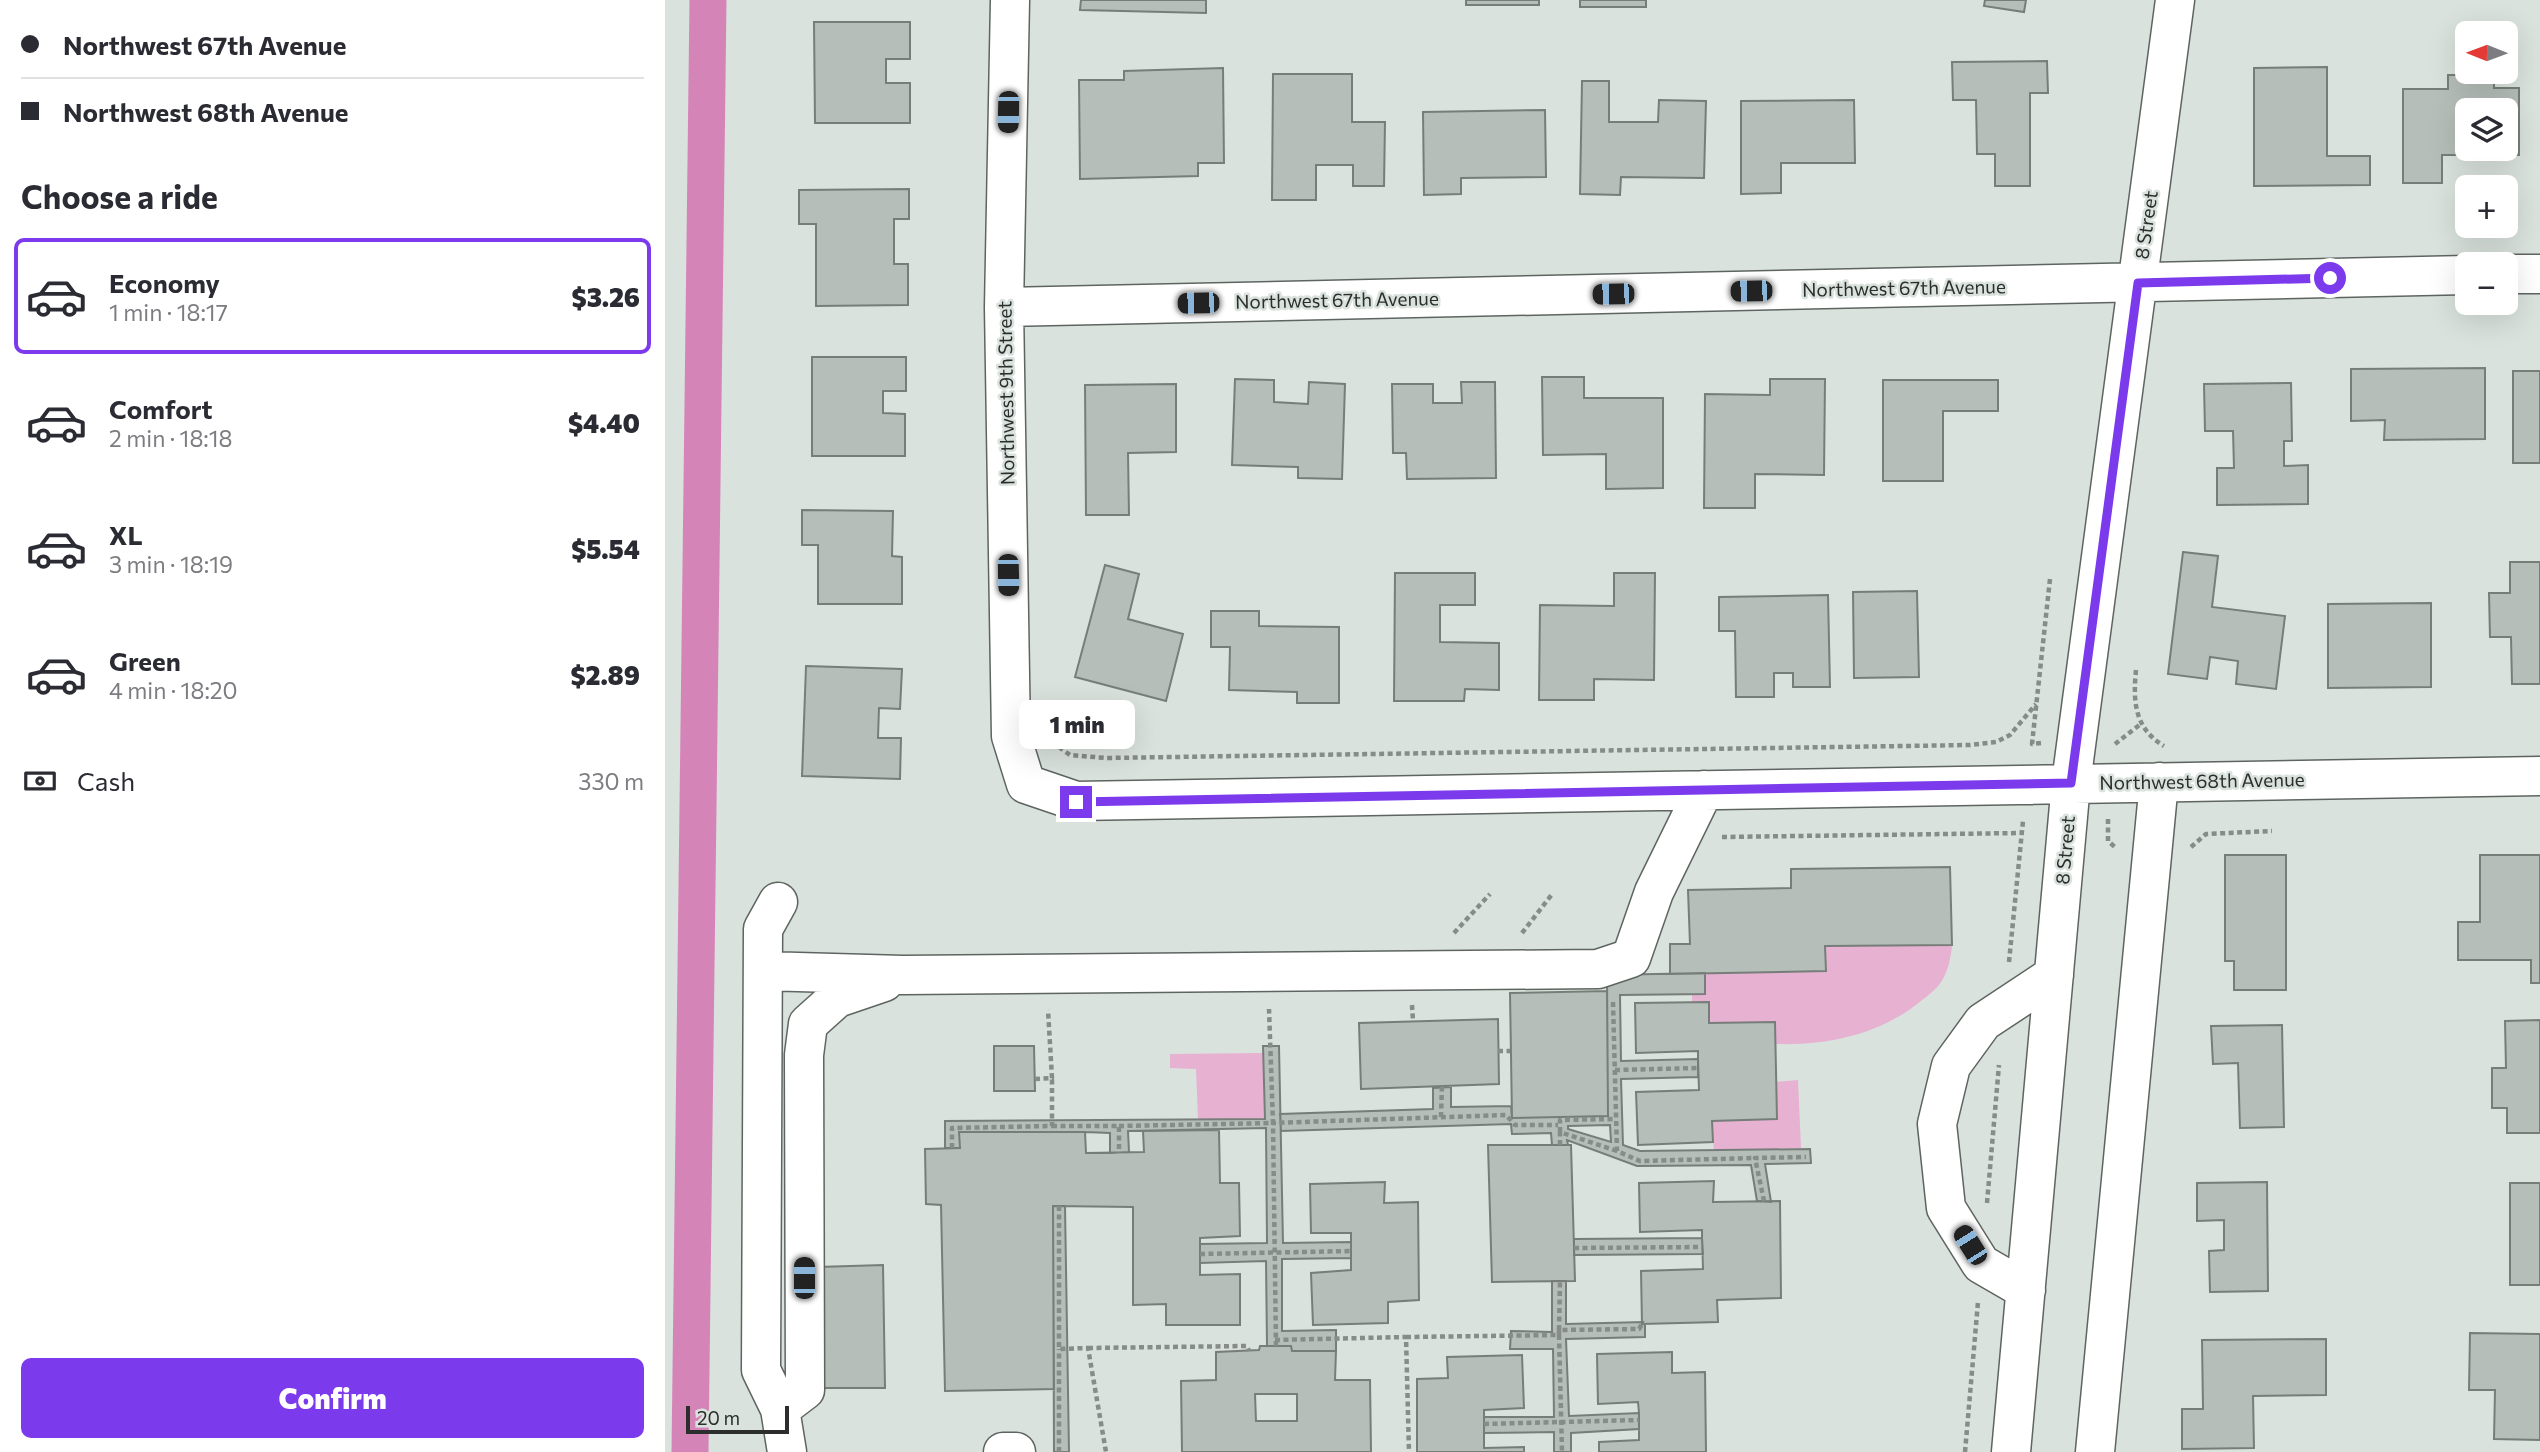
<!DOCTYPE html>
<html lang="en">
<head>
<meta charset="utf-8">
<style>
  :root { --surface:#fff; --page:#f2f2f3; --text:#2b2b33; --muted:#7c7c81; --line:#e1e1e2; --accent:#7c3aed }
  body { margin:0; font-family:Commissioner,sans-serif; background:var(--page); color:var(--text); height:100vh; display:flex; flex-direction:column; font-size:26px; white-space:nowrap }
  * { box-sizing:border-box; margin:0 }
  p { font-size:23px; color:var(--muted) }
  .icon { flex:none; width:38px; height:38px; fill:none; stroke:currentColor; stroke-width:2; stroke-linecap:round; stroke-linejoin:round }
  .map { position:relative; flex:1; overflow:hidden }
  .panel { display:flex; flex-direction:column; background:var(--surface); width:665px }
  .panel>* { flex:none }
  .top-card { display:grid; align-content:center; height:154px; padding:0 21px; background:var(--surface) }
  .needle { width:46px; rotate:271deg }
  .buttons { position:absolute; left:1790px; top:21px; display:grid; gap:14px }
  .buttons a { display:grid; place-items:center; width:63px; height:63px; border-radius:10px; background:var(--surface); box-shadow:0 7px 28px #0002; font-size:35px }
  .scale { position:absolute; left:21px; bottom:18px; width:103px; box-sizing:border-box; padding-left:7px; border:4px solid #2b2e2c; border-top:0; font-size:19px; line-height:24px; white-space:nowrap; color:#2b2e2c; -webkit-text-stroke:5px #dae2dd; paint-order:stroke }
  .end { position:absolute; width:32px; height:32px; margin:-16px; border:9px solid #7c3aed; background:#fff; box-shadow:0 0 0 4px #fff }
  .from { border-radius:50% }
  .bubble { position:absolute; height:49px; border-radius:10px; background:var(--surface); box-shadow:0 7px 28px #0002; font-size:23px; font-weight:800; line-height:49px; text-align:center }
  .car { position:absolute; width:21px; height:42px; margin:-21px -10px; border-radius:9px; box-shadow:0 0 5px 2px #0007; background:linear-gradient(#222 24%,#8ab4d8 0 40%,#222 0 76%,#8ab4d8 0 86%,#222 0) }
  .top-card b { display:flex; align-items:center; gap:24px; height:66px; font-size:26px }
  .top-card b+b { border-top:2px solid var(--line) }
  .top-card i { width:18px; height:18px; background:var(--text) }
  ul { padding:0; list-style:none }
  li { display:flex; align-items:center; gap:21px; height:116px; margin:0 14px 10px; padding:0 7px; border:4px solid transparent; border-radius:10px }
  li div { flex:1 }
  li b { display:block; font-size:26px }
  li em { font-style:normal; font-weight:800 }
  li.selected { border-color:var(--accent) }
  li>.icon { width:63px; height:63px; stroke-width:1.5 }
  h2 { padding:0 21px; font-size:32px; line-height:84px }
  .pay { display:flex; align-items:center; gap:18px; height:77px; padding:0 21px; font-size:26px }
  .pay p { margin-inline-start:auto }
  .button { display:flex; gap:14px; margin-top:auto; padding:14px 21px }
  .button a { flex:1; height:80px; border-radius:10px; background:var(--accent); color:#fff; font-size:28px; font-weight:800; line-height:80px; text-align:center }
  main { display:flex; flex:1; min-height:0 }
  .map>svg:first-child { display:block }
  .green { fill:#e7b1d2 }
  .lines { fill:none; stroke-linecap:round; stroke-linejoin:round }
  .canal { stroke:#d584b8; stroke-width:37 }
  .building { fill:#b6beb9; stroke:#777e7a; stroke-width:2; fill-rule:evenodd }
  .minor-casing { stroke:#5e6561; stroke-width:41 }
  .path { stroke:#868c88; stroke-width:4.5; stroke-dasharray:5 3.5; stroke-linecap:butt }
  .minor { stroke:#fff; stroke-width:38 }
  .route { stroke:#7c3aed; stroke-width:9 }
  .labels { text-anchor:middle; stroke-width:5; stroke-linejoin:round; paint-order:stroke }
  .street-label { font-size:19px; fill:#2b2e2c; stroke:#dae2dd }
</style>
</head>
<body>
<main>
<section class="panel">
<div class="top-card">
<b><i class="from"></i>Northwest 67th Avenue</b>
<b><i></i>Northwest 68th Avenue</b>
</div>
<h2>Choose a ride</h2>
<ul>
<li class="selected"><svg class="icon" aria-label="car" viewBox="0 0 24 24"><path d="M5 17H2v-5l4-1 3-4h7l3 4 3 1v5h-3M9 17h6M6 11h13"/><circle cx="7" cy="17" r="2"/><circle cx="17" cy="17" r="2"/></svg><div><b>Economy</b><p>1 min · 18:17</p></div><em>$3.26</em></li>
<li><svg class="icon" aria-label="car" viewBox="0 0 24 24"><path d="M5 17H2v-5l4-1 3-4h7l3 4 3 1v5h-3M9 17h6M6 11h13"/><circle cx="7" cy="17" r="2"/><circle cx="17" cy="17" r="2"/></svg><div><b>Comfort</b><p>2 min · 18:18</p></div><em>$4.40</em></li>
<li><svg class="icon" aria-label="car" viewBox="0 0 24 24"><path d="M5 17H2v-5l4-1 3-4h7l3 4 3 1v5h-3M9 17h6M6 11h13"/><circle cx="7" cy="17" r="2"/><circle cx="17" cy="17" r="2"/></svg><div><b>XL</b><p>3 min · 18:19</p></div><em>$5.54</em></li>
<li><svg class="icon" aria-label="car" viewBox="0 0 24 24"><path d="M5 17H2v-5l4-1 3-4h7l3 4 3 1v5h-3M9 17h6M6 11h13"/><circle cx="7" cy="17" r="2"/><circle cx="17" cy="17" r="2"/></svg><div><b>Green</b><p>4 min · 18:20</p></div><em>$2.89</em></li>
</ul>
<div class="pay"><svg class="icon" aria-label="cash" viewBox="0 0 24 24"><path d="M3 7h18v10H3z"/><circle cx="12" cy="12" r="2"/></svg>Cash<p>330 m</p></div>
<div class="button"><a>Confirm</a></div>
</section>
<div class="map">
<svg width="1875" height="1452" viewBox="0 0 1875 1452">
  <rect width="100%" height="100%" fill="#dae2dd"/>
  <!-- green -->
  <path class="green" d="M 1287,945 C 1286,956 1284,967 1279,977 C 1275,986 1265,994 1257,1000 C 1217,1034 1162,1046 1110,1044 L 1110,1022 L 1044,1023 L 1044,1002 L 1027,1002 L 1027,973 L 1160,971 L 1160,946 Z
    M 598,1053 L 600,1119 L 533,1120 L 531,1069 L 505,1068 L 505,1054 Z
    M 1133,1080 L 1136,1148 L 1049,1152 L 1047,1121 L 1112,1119 L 1110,1082 Z"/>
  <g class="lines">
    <!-- canal -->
    <path class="canal" d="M 25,1452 L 43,0"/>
  </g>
  <!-- building -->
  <path class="building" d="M 416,0 L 541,0 L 541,13 L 415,10 Z
    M 801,0 L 874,0 L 874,5 L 801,5 Z
    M 915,0 L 981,0 L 981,7 L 915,7 Z
    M 1320,0 L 1361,0 L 1359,12 L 1319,6 Z
    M 149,22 L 245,22 L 245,59 L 221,59 L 221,83 L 245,83 L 245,123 L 150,123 Z
    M 1382,61 L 1383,93 L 1365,93 L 1365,186 L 1330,186 L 1330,154 L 1312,154 L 1311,100 L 1288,100 L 1287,62 Z
    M 1662,67 L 1662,156 L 1705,156 L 1705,185 L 1589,186 L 1589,68 Z
    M 558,68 L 559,163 L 533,163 L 533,176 L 415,179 L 414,80 L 459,80 L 459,71 Z
    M 608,74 L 687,74 L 687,122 L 720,122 L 719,186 L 688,186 L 688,165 L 651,165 L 651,200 L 607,200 Z
    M 1783,75 L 1829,75 L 1829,88 L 1854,88 L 1854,155 L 1777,155 L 1777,183 L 1738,183 L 1738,89 L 1783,89 ZM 1802,110 L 1841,110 L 1841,149 L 1802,149 Z
    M 917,81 L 944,81 L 944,122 L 993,122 L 994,100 L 1041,101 L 1039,178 L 956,177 L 955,195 L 915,194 Z
    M 1189,100 L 1190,163 L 1116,163 L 1116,193 L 1076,194 L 1076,101 Z
    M 880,110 L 881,177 L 796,178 L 796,194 L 759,195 L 758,112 Z
    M 244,189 L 244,219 L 229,219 L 229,264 L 243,264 L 243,305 L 151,306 L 151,224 L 134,224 L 134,190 Z
    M 147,357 L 241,357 L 241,391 L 218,391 L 218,413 L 240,414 L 240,456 L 147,456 Z
    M 1820,368 L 1820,439 L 1719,440 L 1720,420 L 1686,421 L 1686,369 Z
    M 1848,371 L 1875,371 L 1875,463 L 1848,463 Z
    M 877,377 L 919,377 L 919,398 L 998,398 L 998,488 L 941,489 L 941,454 L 878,455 Z
    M 570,379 L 609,380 L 609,402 L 643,404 L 644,382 L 680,384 L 677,479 L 633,478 L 633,467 L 567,465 Z
    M 1105,379 L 1160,379 L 1159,475 L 1090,474 L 1090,508 L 1039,508 L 1040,394 L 1105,395 Z
    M 1218,380 L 1333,380 L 1333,411 L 1278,411 L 1278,481 L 1218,481 Z
    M 796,382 L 830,382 L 831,478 L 742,479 L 741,453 L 728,453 L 727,384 L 768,384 L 768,403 L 797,403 Z
    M 1626,383 L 1627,441 L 1619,441 L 1619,466 L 1643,465 L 1643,504 L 1552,505 L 1552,468 L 1569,468 L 1568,431 L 1540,431 L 1539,384 Z
    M 511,384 L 511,452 L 463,453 L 464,515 L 421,515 L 420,385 Z
    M 137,510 L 228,511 L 227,556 L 237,557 L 237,604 L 153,604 L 153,545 L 137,545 Z
    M 1518,552 L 1553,556 L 1547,607 L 1620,616 L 1611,689 L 1571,684 L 1573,661 L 1545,657 L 1542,679 L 1503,674 Z
    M 1845,562 L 1875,562 L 1875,684 L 1847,684 L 1846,637 L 1825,637 L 1824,593 L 1845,593 Z
    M 440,565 L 474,574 L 463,619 L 518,634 L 501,701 L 410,677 Z
    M 730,573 L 810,573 L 810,605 L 775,605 L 775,642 L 834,643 L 834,690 L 800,689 L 799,701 L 729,701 Z
    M 949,573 L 990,573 L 989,680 L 929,679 L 929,700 L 874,700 L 875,605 L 949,606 Z
    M 1252,591 L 1254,677 L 1189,678 L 1188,592 Z
    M 1163,595 L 1165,687 L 1128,687 L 1128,673 L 1109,673 L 1109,697 L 1071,697 L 1070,631 L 1054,631 L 1054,597 Z
    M 1766,603 L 1766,687 L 1663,688 L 1663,604 Z
    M 546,611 L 594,611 L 594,626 L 674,627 L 674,703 L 632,703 L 632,692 L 564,690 L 565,647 L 546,647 Z
    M 141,666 L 237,669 L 235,709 L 214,708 L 213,738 L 236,738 L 235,779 L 137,776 Z
    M 1560,855 L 1621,855 L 1621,990 L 1569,990 L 1569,961 L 1560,961 Z
    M 1815,855 L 1875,855 L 1875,983 L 1866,983 L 1866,960 L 1793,960 L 1793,922 L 1815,922 Z
    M 1285,867 L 1287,945 L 1160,946 L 1161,971 L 1005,974 L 1005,944 L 1025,944 L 1023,890 L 1126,888 L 1126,869 Z
    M 1040,973 L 1040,994 L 955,995 L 956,1061 L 1033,1059 L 1033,1077 L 956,1079 L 958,1145 L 975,1151 L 1145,1149 L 1146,1163 L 1100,1164 L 1106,1202 L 1092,1201 L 1086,1165 L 972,1166 L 902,1140 L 903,1145 L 887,1145 L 886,1133 L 847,1134 L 846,1124 L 616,1131 L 615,1114 L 768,1109 L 768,1088 L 786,1087 L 786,1107 L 846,1106 L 847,1118 L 943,1116 L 942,975 ZM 945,1125 L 946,1142 L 903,1129 L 903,1126 Z
    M 942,991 L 943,1116 L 847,1118 L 845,993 Z
    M 1044,1002 L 1044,1023 L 1110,1022 L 1112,1119 L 1047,1121 L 1048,1142 L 973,1145 L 971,1092 L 1034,1090 L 1033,1059 L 1033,1051 L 971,1053 L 970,1003 Z
    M 833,1019 L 834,1084 L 696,1089 L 694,1023 Z
    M 1875,1020 L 1875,1133 L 1842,1133 L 1842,1108 L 1827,1108 L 1827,1068 L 1841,1068 L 1840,1021 Z
    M 1617,1025 L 1619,1127 L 1575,1128 L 1573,1063 L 1548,1064 L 1546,1026 Z
    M 329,1046 L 369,1046 L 370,1091 L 329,1091 Z
    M 598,1046 L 614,1046 L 618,1243 L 686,1242 L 686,1258 L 617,1259 L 617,1331 L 671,1330 L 671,1351 L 627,1351 L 626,1346 L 602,1346 L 601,1261 L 535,1263 L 535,1244 L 602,1243 L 601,1128 L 463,1131 L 464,1152 L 445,1153 L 445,1133 L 420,1132 L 294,1132 L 295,1148 L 280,1148 L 280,1121 L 600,1119 Z
    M 554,1130 L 555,1183 L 574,1183 L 575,1236 L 535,1238 L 535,1275 L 575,1274 L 575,1325 L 501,1325 L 501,1304 L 468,1305 L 468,1207 L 388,1206 L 389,1389 L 280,1391 L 276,1205 L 261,1204 L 260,1149 L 295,1148 L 294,1132 L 420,1132 L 421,1153 L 479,1152 L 478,1131 Z
    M 823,1145 L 906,1145 L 910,1281 L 827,1282 Z
    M 1049,1181 L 1048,1202 L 1115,1201 L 1116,1298 L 1052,1300 L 1053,1322 L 977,1324 L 976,1271 L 1038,1269 L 1037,1238 L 1037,1230 L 975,1232 L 974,1183 Z
    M 720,1182 L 719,1203 L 753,1202 L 754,1300 L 723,1302 L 723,1323 L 648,1325 L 646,1273 L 686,1270 L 686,1233 L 646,1233 L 645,1184 Z
    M 1602,1182 L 1603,1291 L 1545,1292 L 1544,1251 L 1559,1250 L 1559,1220 L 1532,1221 L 1532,1183 Z
    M 1845,1183 L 1875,1183 L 1875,1285 L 1845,1285 Z
    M 388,1206 L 400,1206 L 404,1452 L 389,1452 Z
    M 1037,1238 L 1038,1254 L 909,1255 L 909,1239 Z
    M 218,1265 L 220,1388 L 155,1388 L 153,1267 Z
    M 887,1281 L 901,1281 L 901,1324 L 978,1322 L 977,1324 L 980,1324 L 980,1337 L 901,1339 L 904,1416 L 974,1413 L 974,1429 L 906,1433 L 906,1452 L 889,1452 L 889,1432 L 819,1433 L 819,1417 L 889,1417 L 888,1349 L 845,1349 L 846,1331 L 887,1332 Z
    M 1805,1333 L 1875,1334 L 1875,1440 L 1829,1439 L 1830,1390 L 1804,1390 Z
    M 1661,1339 L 1661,1395 L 1588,1396 L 1589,1448 L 1517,1449 L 1517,1409 L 1538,1409 L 1537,1340 Z
    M 595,1346 L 626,1346 L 627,1351 L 671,1351 L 670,1380 L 705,1380 L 706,1452 L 517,1452 L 516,1381 L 551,1380 L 551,1352 L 594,1350 ZM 590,1394 L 632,1394 L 632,1421 L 591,1421 Z
    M 1007,1352 L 1007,1373 L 1040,1372 L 1041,1452 L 934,1452 L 934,1442 L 974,1440 L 974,1413 L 973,1402 L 933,1404 L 932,1354 Z
    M 857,1355 L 859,1408 L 819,1410 L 819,1448 L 859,1447 L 859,1452 L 752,1452 L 752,1379 L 783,1378 L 782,1357 Z"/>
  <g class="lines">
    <!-- minor casing -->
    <g class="minor-casing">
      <path id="minor" d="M 345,0 L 339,307 L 346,736 L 361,784 L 411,801 L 1875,776
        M 1841,274 L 1875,274
        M 339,307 L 1802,275
        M 113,902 L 98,929 L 96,1370 L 115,1409 L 122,1452
        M 98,971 L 238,975 L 933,969 L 966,958 L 989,892 L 1039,790
        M 1361,1290 L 1316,1264 L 1281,1208 L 1272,1124 L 1286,1066 L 1318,1022 L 1389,975
        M 115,1409 L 140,1390 L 139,1055 L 143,1024 L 172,998 L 219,982
        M 338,1452 L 351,1452
        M 1346,1452 L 1406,783 L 1510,0
        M 1430,1452 L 1494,782"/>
    </g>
    <!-- path -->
    <path class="path" d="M 1471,670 C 1468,701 1469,728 1499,746
      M 387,742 L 405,755 L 441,758 L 1305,745 L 1331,742 L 1345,735 L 1371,704
      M 1376,743 L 1367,744 L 1385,579
      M 1450,744 L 1477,723
      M 1443,819 L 1443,841 L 1451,848
      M 1057,837 L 1357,833
      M 1526,847 L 1541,834 L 1607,831
      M 789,933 L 825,894
      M 857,933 L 888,893
      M 1344,962 L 1358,821
      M 948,1002 L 952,1151 L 975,1161 L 1090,1158
      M 747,1005 L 748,1021
      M 833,1051 L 845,1051
      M 950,1070 L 1033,1068
      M 370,1079 L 387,1078 L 383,1010
      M 776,1117 L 777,1085
      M 387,1126 L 454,1126 L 454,1153
      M 454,1126 L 608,1123 L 604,1009
      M 895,1132 L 895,1120 L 951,1119
      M 895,1145 L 895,1132 L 952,1151
      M 287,1148 L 287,1128 L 387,1126 L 387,1078
      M 1099,1201 L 1090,1158 L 1141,1157
      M 1322,1203 L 1334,1065
      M 394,1206 L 394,1349 L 423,1348 L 441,1452
      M 909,1248 L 1037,1247
      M 535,1254 L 686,1251
      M 894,1330 L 895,1281
      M 894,1335 L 897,1452
      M 741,1337 L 894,1335 L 894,1330 L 974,1329 L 977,1324
      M 610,1340 L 741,1337 L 744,1452
      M 611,1346 L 608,1123 L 841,1115 L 850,1125 L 893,1125
      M 423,1348 L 582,1346 L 584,1351
      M 819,1424 L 974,1420
      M 394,1452 L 394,1349
      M 1300,1452 L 1313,1302"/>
    <!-- minor -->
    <use href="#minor" class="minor"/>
  </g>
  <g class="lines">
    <!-- route -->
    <path class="route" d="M 411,802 L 1406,783 L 1473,283 L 1665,278"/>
  </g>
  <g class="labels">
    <!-- street labels -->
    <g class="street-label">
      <text transform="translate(1481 225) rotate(-82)" y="7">8 Street</text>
      <text transform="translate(1239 288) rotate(-1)" y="7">Northwest 67th Avenue</text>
      <text transform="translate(672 300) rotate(-1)" y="7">Northwest 67th Avenue</text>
      <text transform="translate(341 393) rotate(-91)" y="7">Northwest 9th Street</text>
      <text transform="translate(1537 781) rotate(-1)" y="7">Northwest 68th Avenue</text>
      <text transform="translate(1400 850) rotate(-85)" y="7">8 Street</text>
    </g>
  </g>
</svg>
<div class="buttons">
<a><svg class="needle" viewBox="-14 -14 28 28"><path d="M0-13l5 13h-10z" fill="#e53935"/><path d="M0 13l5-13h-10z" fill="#7c7c81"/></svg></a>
<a><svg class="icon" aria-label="layers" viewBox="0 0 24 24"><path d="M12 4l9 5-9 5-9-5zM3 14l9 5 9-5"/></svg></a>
<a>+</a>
<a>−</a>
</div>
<div class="scale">20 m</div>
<i class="end from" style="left:1665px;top:278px"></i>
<i class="end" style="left:411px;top:802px"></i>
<div class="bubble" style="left:354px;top:700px;width:116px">1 min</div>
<i class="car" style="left:343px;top:112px;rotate:181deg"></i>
<i class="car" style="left:1086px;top:291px;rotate:269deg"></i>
<i class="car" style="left:948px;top:294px;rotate:269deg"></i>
<i class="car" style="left:533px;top:303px;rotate:269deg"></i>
<i class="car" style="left:343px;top:575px;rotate:179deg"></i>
<i class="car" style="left:1305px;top:1245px;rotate:328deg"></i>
<i class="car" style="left:139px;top:1278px;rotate:0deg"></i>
</div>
</main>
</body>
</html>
